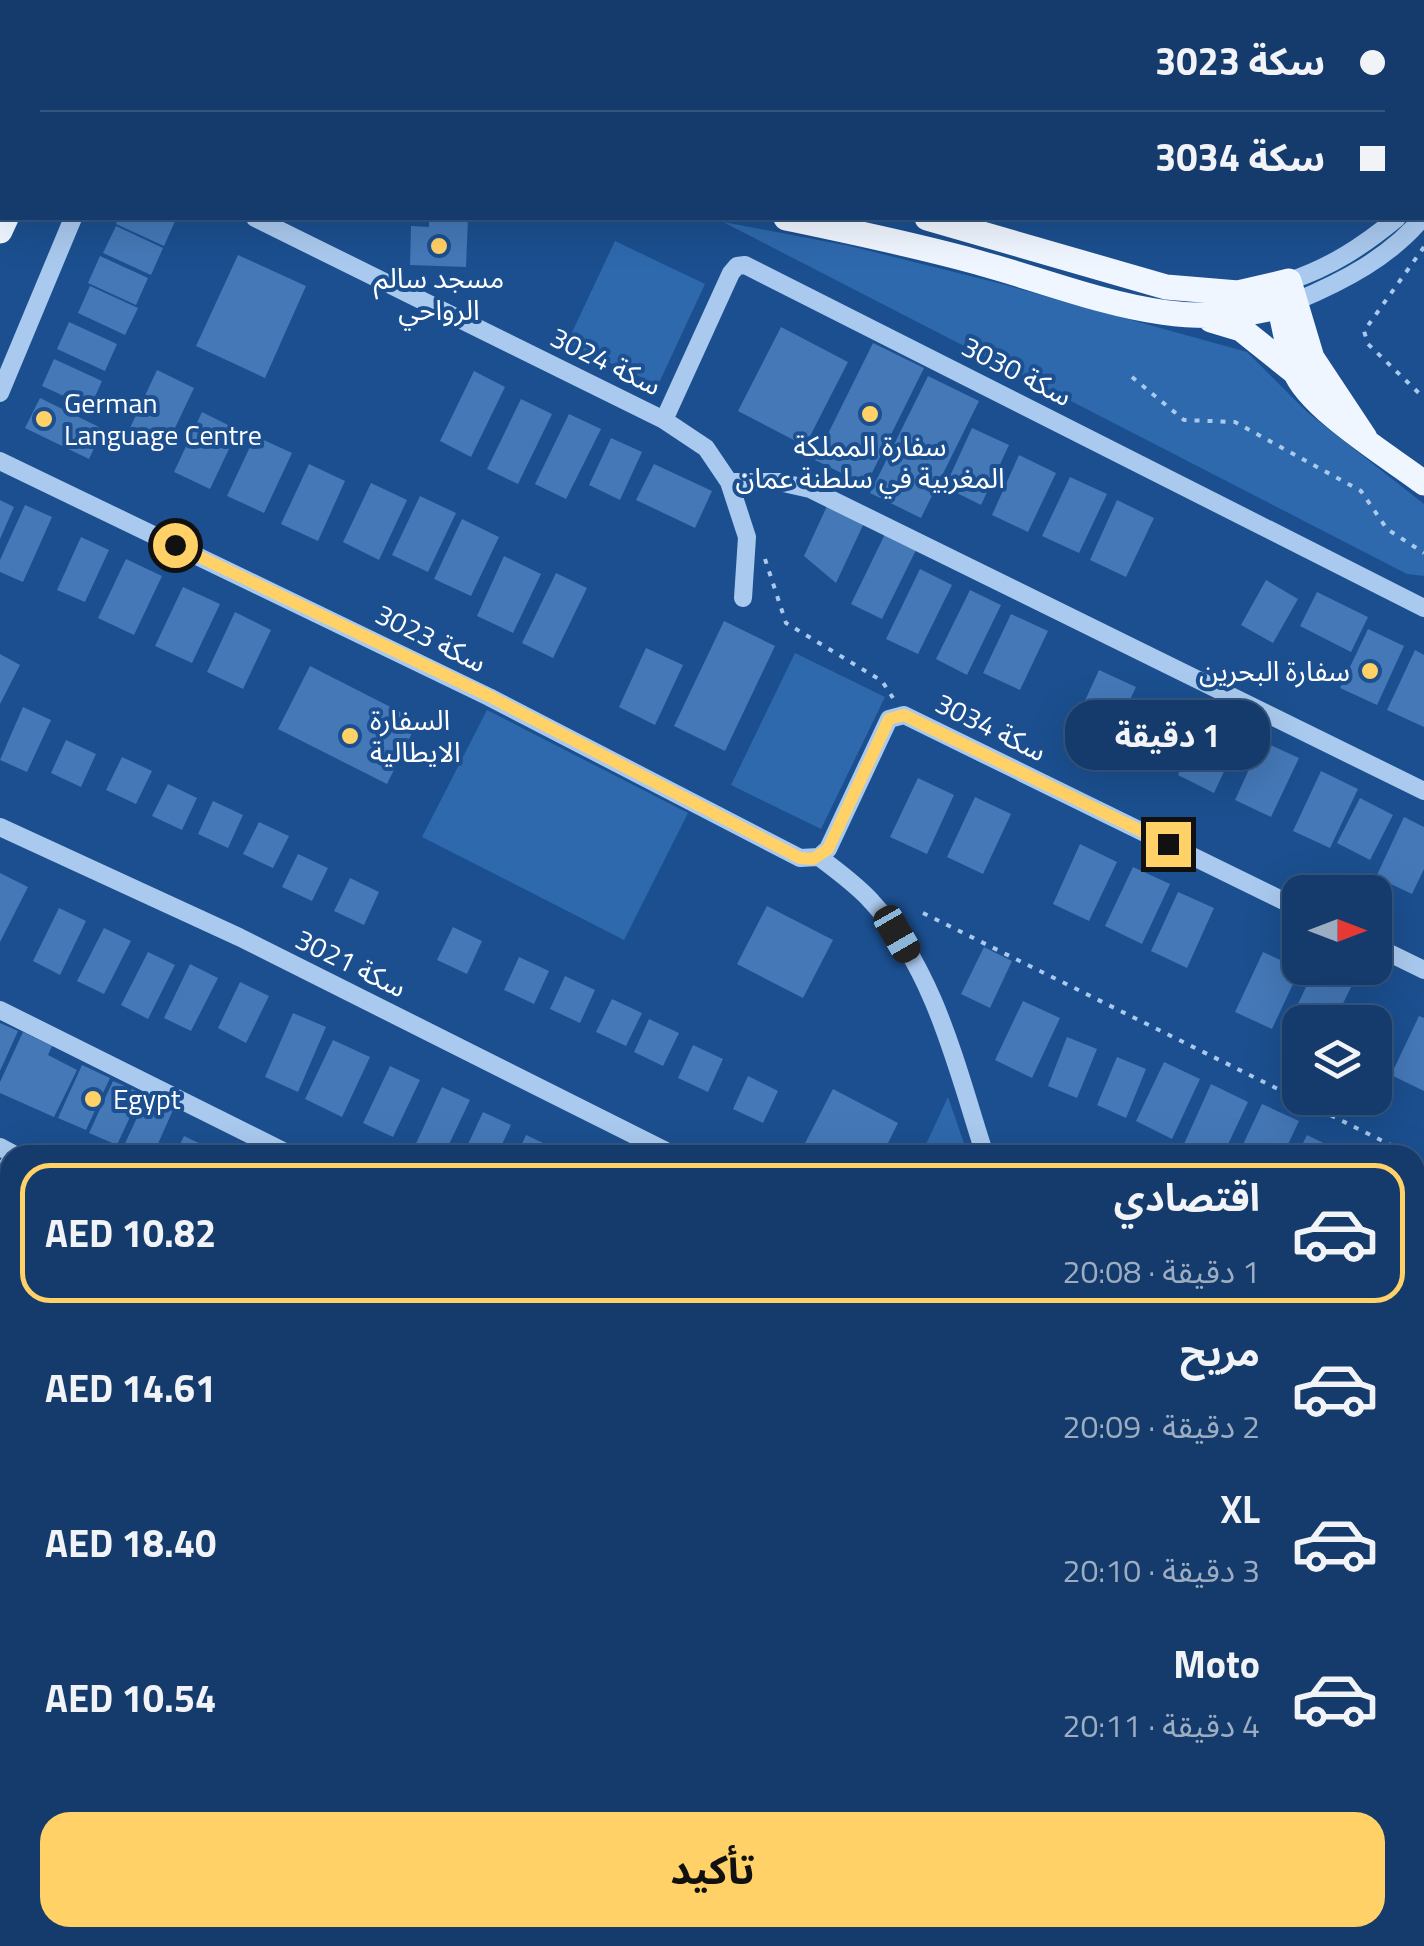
<!DOCTYPE html>
<html lang="ar">
<head>
<meta charset="utf-8">
<style>
  :root { --surface:#143b6b; --page:#214673; --text:#f1f3f6; --muted:#9dadc1; --line:#33557e; --accent:#ffd166 }
  body { margin:0; font-family:"Titillium Web","Noto Sans Arabic",sans-serif; background:var(--page); color:var(--text); direction:rtl; height:100vh; display:flex; flex-direction:column; font-size:38px; white-space:nowrap }
  * { box-sizing:border-box; margin:0 }
  p { font-size:32px; color:var(--muted) }
  .icon { flex:none; width:55px; height:55px; fill:none; stroke:currentColor; stroke-width:2; stroke-linecap:round; stroke-linejoin:round }
  .map { position:relative; flex:1; overflow:hidden; direction:ltr }
  .panel { position:absolute; left:0px; top:1145px; width:1425px; height:802px; display:flex; flex-direction:column; background:var(--surface); border-radius:30px 30px 0 0; box-shadow:0 10px 40px #0002,0 0 0 2px var(--line); direction:rtl }
  .panel>* { flex:none }
  .top-card { position:absolute; left:0px; top:0px; width:1425px; height:220px; box-shadow:0 10px 40px #0002,0 0 0 2px var(--line); direction:rtl; display:grid; align-content:center; height:220px; padding:0 40px; background:var(--surface) }
  .needle { width:65px; rotate:90deg }
  .buttons { position:absolute; left:1282px; top:875px; display:grid; gap:20px }
  .buttons a { display:grid; place-items:center; width:110px; height:110px; border-radius:20px; background:var(--surface); box-shadow:0 10px 40px #0002,0 0 0 2px var(--line); font-size:50px }
  .end { position:absolute; width:45px; height:45px; margin:-22px; border:12px solid #ffd166; background:#111; box-shadow:0 0 0 5px #111 }
  .from { border-radius:50% }
  .bubble { position:absolute; height:70px; border-radius:30px; background:var(--surface); box-shadow:0 10px 40px #0002,0 0 0 2px var(--line); font-size:32px; font-weight:700; line-height:70px; text-align:center; direction:rtl }
  .car { position:absolute; width:30px; height:60px; margin:-30px -15px; border-radius:12px; box-shadow:0 0 8px 2px #0007; background:linear-gradient(#222 24%,#8ab4d8 0 40%,#222 0 76%,#8ab4d8 0 86%,#222 0) }
  .top-card b { display:flex; align-items:center; gap:35px; height:95px; font-size:38px }
  .top-card b+b { border-top:2px solid var(--line) }
  .top-card i { width:25px; height:25px; background:var(--text) }
  ul { padding:18px 0 0; list-style:none }
  li { display:flex; align-items:center; gap:30px; height:140px; margin:0 20px 15px; padding:0 20px; border:5px solid transparent; border-radius:30px }
  li div { flex:1 }
  li b { display:block; font-size:38px }
  li em { font-style:normal; font-weight:700 }
  li.active { border-color:var(--accent) }
  li>.icon { width:90px; height:90px; stroke-width:1.5 }
  .action { display:flex; gap:20px; margin-top:auto; padding:20px 40px }
  .action a { flex:1; height:115px; border-radius:30px; background:var(--accent); color:#111; font-size:40px; font-weight:700; line-height:115px; text-align:center }
  .map>svg:first-child { display:block }
  .green { fill:#2e69ad }
  .building { fill:#4478b7 }
  .lines { fill:none; stroke-linecap:round; stroke-linejoin:round }
  .path { stroke:#a9c9ee; stroke-width:4; stroke-dasharray:5 8; stroke-linecap:butt }
  .minor { stroke:#a9c9ee; stroke-width:18 }
  .major { stroke:#f0f6ff; stroke-width:25 }
  .highway { stroke:#fff; stroke-width:30 }
  .route { stroke:#ffd166; stroke-width:12 }
  .poi-dot { fill:#ffd166; stroke:#1b4f8f; stroke-width:4 }
  .labels { text-anchor:middle; stroke-width:8; stroke-linejoin:round; paint-order:stroke }
  .poi-label { font-size:28px; fill:#fff; stroke:#1b4f8f; text-anchor:start }
  .street-label { font-size:28px; fill:#fff; stroke:#1b4f8f }
</style>
</head>
<body>
<div class="map">
<svg width="1424" height="1946" viewBox="0 0 1424 1946">
  <rect width="100%" height="100%" fill="#1b4f8f"/>
  <!-- green -->
  <path class="green" d="M 723,222 L 850,246 L 1002,284 L 1247,352 L 1307,412 L 1424,504 L 1424,576 L 1407,574 Z
    M 615,241 L 705,284 L 658,385 L 567,343 Z
    M 795,653 L 885,697 L 821,829 L 731,785 Z
    M 487,710 L 688,813 L 624,940 L 422,837 Z
    M 948,1097 L 968,1155 L 921,1155 Z
    M 1415,1716 L 1424,1721 L 1424,1876 L 1415,1872 Z
    M 886,1938 L 1033,1938 L 1051,1946 L 882,1946 Z"/>
  <!-- building -->
  <path class="building" d="M 119,218 L 173,218 L 176,219 L 164,246 L 116,224 Z
    M 429,218 L 468,218 L 466,267 L 410,265 L 411,226 L 429,227 Z
    M 116,226 L 163,248 L 151,275 L 103,253 Z
    M 238,255 L 306,286 L 265,378 L 196,346 Z
    M 100,256 L 148,278 L 136,305 L 88,283 Z
    M 90,286 L 138,308 L 125,335 L 78,313 Z
    M 69,322 L 117,344 L 105,371 L 57,349 Z
    M 781,327 L 848,362 L 805,446 L 738,411 Z
    M 873,343 L 924,368 L 866,485 L 815,460 Z
    M 54,359 L 102,381 L 90,408 L 42,386 Z
    M 157,370 L 194,388 L 166,447 L 129,430 Z
    M 474,371 L 505,387 L 471,457 L 440,441 Z
    M 928,376 L 979,401 L 921,518 L 870,493 Z
    M 40,398 L 103,429 L 89,459 L 25,428 Z
    M 521,399 L 552,414 L 518,484 L 487,469 Z
    M 202,412 L 238,430 L 210,489 L 174,472 Z
    M 569,414 L 601,429 L 566,499 L 535,484 Z
    M 972,428 L 1009,445 L 981,505 L 945,487 Z
    M 255,436 L 292,453 L 264,513 L 227,496 Z
    M 611,438 L 642,452 L 620,500 L 589,485 Z
    M 1019,455 L 1056,473 L 1028,532 L 992,515 Z
    M 309,464 L 345,481 L 318,541 L 281,524 Z
    M 654,464 L 712,491 L 695,528 L 636,500 Z
    M 1070,477 L 1107,494 L 1079,553 L 1042,536 Z
    M 371,483 L 407,500 L 379,560 L 343,542 Z
    M 420,496 L 456,513 L 428,572 L 392,555 Z
    M 0,500 L 14,507 L 0,539 Z
    M 1117,500 L 1154,518 L 1126,577 L 1090,560 Z
    M 25,505 L 52,517 L 23,582 L 0,572 L 0,560 Z
    M 827,506 L 864,523 L 836,583 L 804,556 Z
    M 462,519 L 499,537 L 471,596 L 434,579 Z
    M 885,534 L 916,550 L 882,619 L 851,604 Z
    M 81,537 L 109,550 L 85,602 L 57,590 Z
    M 504,556 L 541,574 L 513,633 L 477,616 Z
    M 126,559 L 162,576 L 134,635 L 98,618 Z
    M 920,569 L 952,585 L 918,654 L 886,639 Z
    M 556,573 L 587,588 L 553,658 L 522,643 Z
    M 1266,580 L 1298,599 L 1273,643 L 1241,625 Z
    M 183,587 L 220,604 L 192,663 L 155,646 Z
    M 970,590 L 1001,605 L 967,675 L 936,659 Z
    M 1317,592 L 1368,617 L 1351,652 L 1300,626 Z
    M 235,612 L 271,630 L 243,689 L 207,672 Z
    M 1011,614 L 1048,631 L 1020,690 L 983,673 Z
    M 724,621 L 775,646 L 725,751 L 674,726 Z
    M 1368,629 L 1404,646 L 1377,705 L 1340,688 Z
    M 646,648 L 683,665 L 655,725 L 619,707 Z
    M 1415,650 L 1424,655 L 1424,727 L 1387,710 Z
    M 0,654 L 20,665 L 0,704 Z
    M 310,666 L 418,721 L 387,784 L 278,729 Z
    M 1099,670 L 1136,687 L 1108,746 L 1072,729 Z
    M 23,707 L 51,720 L 27,772 L 0,760 Z
    M 1205,716 L 1242,733 L 1214,793 L 1178,775 Z
    M 66,740 L 96,754 L 81,787 L 51,773 Z
    M 1262,741 L 1299,758 L 1271,817 L 1235,800 Z
    M 122,757 L 152,771 L 136,804 L 106,790 Z
    M 1321,771 L 1358,789 L 1330,848 L 1293,831 Z
    M 918,778 L 954,795 L 927,854 L 890,837 Z
    M 168,784 L 197,798 L 182,830 L 152,816 Z
    M 975,797 L 1011,814 L 983,874 L 947,857 Z
    M 1360,798 L 1393,815 L 1370,860 L 1337,843 Z
    M 213,801 L 243,815 L 228,848 L 198,834 Z
    M 1404,817 L 1424,827 L 1424,869 L 1412,894 L 1376,877 Z
    M 259,822 L 289,836 L 273,868 L 243,854 Z
    M 1080,844 L 1117,862 L 1089,921 L 1053,904 Z
    M 298,854 L 328,868 L 312,901 L 282,887 Z
    M 1133,867 L 1170,884 L 1142,944 L 1105,926 Z
    M 0,873 L 28,887 L 0,942 Z
    M 350,878 L 379,892 L 364,925 L 334,911 Z
    M 1178,892 L 1214,908 L 1187,968 L 1151,951 Z
    M 767,906 L 833,940 L 803,998 L 737,964 Z
    M 59,908 L 86,921 L 60,975 L 33,961 Z
    M 453,927 L 482,941 L 467,974 L 437,960 Z
    M 104,928 L 131,941 L 104,994 L 77,981 Z
    M 984,947 L 1012,961 L 990,1008 L 961,994 Z
    M 148,952 L 175,965 L 148,1019 L 121,1005 Z
    M 1263,952 L 1300,969 L 1272,1029 L 1235,1012 Z
    M 519,957 L 549,971 L 534,1004 L 504,990 Z
    M 190,964 L 218,978 L 191,1031 L 164,1018 Z
    M 1315,968 L 1353,983 L 1334,1022 L 1300,1022 L 1300,1031 L 1288,1025 Z
    M 565,976 L 595,990 L 580,1023 L 550,1009 Z
    M 240,982 L 269,996 L 246,1043 L 218,1028 Z
    M 612,999 L 642,1013 L 626,1046 L 596,1032 Z
    M 1023,1001 L 1060,1018 L 1032,1078 L 995,1060 Z
    M 1355,1003 L 1391,1021 L 1375,1056 L 1375,1022 L 1346,1022 Z
    M 293,1013 L 326,1027 L 298,1092 L 265,1077 Z
    M 1419,1016 L 1424,1018 L 1424,1091 L 1391,1075 Z
    M 649,1019 L 679,1033 L 663,1066 L 634,1052 Z
    M 0,1023 L 18,1031 L 0,1071 Z
    M 23,1032 L 52,1046 L 48,1055 L 77,1070 L 54,1117 L 0,1093 L 0,1082 Z
    M 1067,1037 L 1097,1049 L 1077,1098 L 1048,1086 Z
    M 333,1040 L 370,1057 L 342,1117 L 305,1099 Z
    M 693,1045 L 723,1059 L 708,1092 L 678,1078 Z
    M 1117,1057 L 1146,1069 L 1126,1118 L 1097,1105 Z
    M 1164,1062 L 1200,1079 L 1172,1139 L 1136,1121 Z
    M 82,1065 L 110,1078 L 86,1130 L 58,1118 Z
    M 390,1066 L 420,1080 L 393,1137 L 363,1123 Z
    M 748,1076 L 778,1091 L 763,1123 L 733,1109 Z
    M 113,1081 L 141,1093 L 117,1145 L 89,1133 Z
    M 1211,1084 L 1248,1102 L 1223,1155 L 1207,1155 L 1184,1144 Z
    M 442,1087 L 470,1100 L 444,1155 L 424,1155 L 413,1150 Z
    M 833,1089 L 898,1123 L 882,1155 L 818,1155 L 803,1147 Z
    M 146,1098 L 173,1110 L 153,1155 L 133,1155 L 122,1150 Z
    M 1262,1104 L 1299,1121 L 1283,1155 L 1238,1155 Z
    M 483,1112 L 511,1125 L 497,1155 L 463,1155 Z
    M 526,1135 L 554,1148 L 551,1155 L 517,1155 Z
    M 1307,1135 L 1348,1155 L 1297,1155 Z
    M 184,1136 L 224,1155 L 175,1155 Z
    M 1415,1189 L 1424,1193 L 1421,1264 L 1415,1261 Z
    M 1424,1403 L 1424,1471 L 1415,1467 L 1415,1424 Z
    M 1418,1555 L 1424,1557 L 1424,1610 L 1415,1629 L 1415,1561 Z
    M 1262,1938 L 1310,1938 L 1306,1946 L 1280,1946 Z
    M 1321,1938 L 1366,1938 L 1362,1946 L 1318,1946 Z
    M 1373,1938 L 1408,1938 L 1416,1941 L 1413,1946 L 1369,1946 Z"/>
  <g class="lines">
    <!-- path -->
    <path class="path" d="M 1424,247 L 1364,331 L 1368,344 L 1424,398
      M 1132,377 L 1184,420 L 1235,422 L 1361,491 L 1387,529 L 1424,553
      M 765,559 L 786,623 L 882,681 L 893,698
      M 923,913 L 1411,1155
      M 1415,1157 L 1424,1162
      M 1415,1517 L 1424,1521
      M 1415,1638 L 1424,1628
      M 1415,1654 L 1424,1653
      M 1415,1754 L 1424,1759
      M 1415,1805 L 1424,1802
      M 1154,1938 L 1171,1946"/>
    <!-- minor -->
    <path class="minor" d="M 1422,190 L 1424,188
      M 255,218 L 664,420 L 706,448 L 729,482 L 747,537 L 743,598
      M 1289,281 C 1331,267 1363,246 1397,218
      M 1294,302 C 1342,282 1391,257 1424,216
      M 0,393 L 73,218
      M 664,420 L 731,273 L 737,266 L 745,265 L 1424,608
      M 0,461 L 489,697 L 800,858 L 819,857 L 828,849 L 889,719 L 904,715 L 1300,909
      M 729,482 L 779,482 L 810,489 L 1424,791
      M 0,827 L 239,937 L 674,1155
      M 819,857 C 837,871 857,885 872,902 C 935,970 957,1069 985,1155
      M 1375,946 L 1424,970
      M 0,1010 L 291,1155
      M 0,1147 L 15,1155
      M 0,1177 L 10,1162
      M 0,1317 L 10,1329
      M 1415,1340 L 1424,1344
      M 1415,1704 L 1424,1709
      M 0,1819 L 10,1831
      M 1415,1907 L 1424,1909
      M 95,1938 L 102,1946
      M 497,1938 L 504,1946
      M 744,1938 L 758,1946"/>
    <!-- major -->
    <path class="major" d="M 71,0 L 73,2
      M 11,2 L 12,0
      M 0,43 L 2,43
      M 0,110 L 2,81
      M 786,218 C 848,231 911,244 973,261 C 1081,290 1180,340 1294,302
      M 927,218 L 1166,287 L 1238,293 L 1289,281 L 1312,358 L 1365,438
      M 0,231 L 6,218
      M 1280,309 C 1285,329 1288,351 1295,371 C 1308,407 1391,458 1424,483
      M 1211,320 L 1241,329 L 1296,373
      M 0,1415 L 10,1426
      M 0,1465 L 10,1478
      M 366,1938 L 373,1946
      M 428,1938 L 435,1946
      M 456,1938 L 461,1946"/>
    <!-- highway -->
    <path class="highway" d="M 0,1605 L 10,1617
      M 0,1692 L 10,1704
      M 199,1938 L 206,1946
      M 269,1938 L 275,1946"/>
  </g>
  <g class="lines">
    <!-- route -->
    <path class="route" d="M 175,545 L 489,696 L 800,858 L 813,859 L 828,849 L 889,719 L 904,715 L 1168,844"/>
  </g>
  <!-- markers -->
  <g class="poi-dot">
    <circle cx="439" cy="246" r="10"/>
    <circle cx="870" cy="414" r="10"/>
    <circle cx="44" cy="419" r="10"/>
    <circle cx="1370" cy="671" r="10"/>
    <circle cx="350" cy="736" r="10"/>
    <circle cx="93" cy="1099" r="10"/>
  </g>
  <g class="labels">
    <!-- poi labels -->
    <g class="poi-label">
      <text x="439" y="288" text-anchor="middle">مسجد سالم<tspan x="439" dy="32">الرواحي</tspan></text>
      <text x="64" y="413">German<tspan x="64" dy="32">Language Centre</tspan></text>
      <text x="870" y="456" text-anchor="middle">سفارة المملكة<tspan x="870" dy="32">المغربية في سلطنة عمان</tspan></text>
      <text x="1350" y="681" text-anchor="end">سفارة البحرين</text>
      <text x="370" y="730">السفارة<tspan x="370" dy="32">الايطالية</tspan></text>
      <text x="113" y="1109">Egypt</text>
    </g>
    <!-- street labels -->
    <g class="street-label">
      <text transform="translate(606 361) rotate(26)" y="10">سكة 3024</text>
      <text transform="translate(1017 371) rotate(27)" y="10">سكة 3030</text>
      <text transform="translate(431 638) rotate(26)" y="10">سكة 3023</text>
      <text transform="translate(991 727) rotate(26)" y="10">سكة 3034</text>
      <text transform="translate(351 963) rotate(26)" y="10">سكة 3021</text>
    </g>
  </g>
</svg>
<div class="buttons">
<a><svg class="needle" viewBox="-14 -14 28 28"><path d="M0-13l5 13h-10z" fill="#e53935"/><path d="M0 13l5-13h-10z" fill="#9dadc1"/></svg></a>
<a><svg class="icon" aria-label="layers" viewBox="0 0 24 24"><path d="M12 4l9 5-9 5-9-5zM3 14l9 5 9-5"/></svg></a>
</div>
<i class="end from" style="left:175px;top:545px"></i>
<i class="end" style="left:1168px;top:844px"></i>
<div class="bubble" style="left:1065px;top:700px;width:205px">1 دقيقة</div>
<i class="car" style="left:897px;top:934px;rotate:150deg"></i>
<div class="top-card">
<b><i class="from"></i>سكة 3023</b>
<b><i></i>سكة 3034</b>
</div>
<section class="panel">
<ul>
<li class="active"><svg class="icon" aria-label="car" viewBox="0 0 24 24"><path d="M5 17H2v-5l4-1 3-4h7l3 4 3 1v5h-3M9 17h6M6 11h13"/><circle cx="7" cy="17" r="2"/><circle cx="17" cy="17" r="2"/></svg><div><b>اقتصادي</b><p>1 دقيقة · 20:08</p></div><em>AED 10.82</em></li>
<li><svg class="icon" aria-label="car" viewBox="0 0 24 24"><path d="M5 17H2v-5l4-1 3-4h7l3 4 3 1v5h-3M9 17h6M6 11h13"/><circle cx="7" cy="17" r="2"/><circle cx="17" cy="17" r="2"/></svg><div><b>مريح</b><p>2 دقيقة · 20:09</p></div><em>AED 14.61</em></li>
<li><svg class="icon" aria-label="car" viewBox="0 0 24 24"><path d="M5 17H2v-5l4-1 3-4h7l3 4 3 1v5h-3M9 17h6M6 11h13"/><circle cx="7" cy="17" r="2"/><circle cx="17" cy="17" r="2"/></svg><div><b>XL</b><p>3 دقيقة · 20:10</p></div><em>AED 18.40</em></li>
<li><svg class="icon" aria-label="car" viewBox="0 0 24 24"><path d="M5 17H2v-5l4-1 3-4h7l3 4 3 1v5h-3M9 17h6M6 11h13"/><circle cx="7" cy="17" r="2"/><circle cx="17" cy="17" r="2"/></svg><div><b>Moto</b><p>4 دقيقة · 20:11</p></div><em>AED 10.54</em></li>
</ul>
<div class="action"><a>تأكيد</a></div>
</section>
</div>
</body>
</html>
